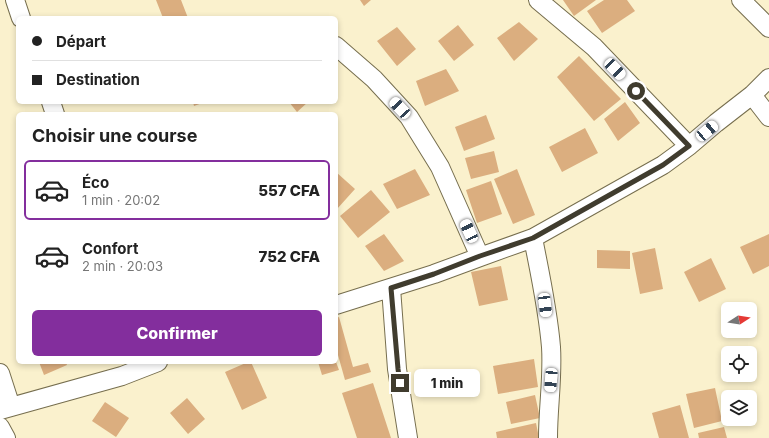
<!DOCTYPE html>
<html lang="fr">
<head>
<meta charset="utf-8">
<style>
  :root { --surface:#fff; --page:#f6f6f6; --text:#222; --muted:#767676; --line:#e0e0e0; --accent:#832e9d }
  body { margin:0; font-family:Inter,sans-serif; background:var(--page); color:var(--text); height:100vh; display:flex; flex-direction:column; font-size:15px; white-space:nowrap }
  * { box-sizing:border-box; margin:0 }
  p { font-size:13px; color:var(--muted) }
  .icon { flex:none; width:22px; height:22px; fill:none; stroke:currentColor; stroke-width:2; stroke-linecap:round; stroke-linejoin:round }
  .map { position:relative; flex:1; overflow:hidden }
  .drawer { position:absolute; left:16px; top:112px; width:322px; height:252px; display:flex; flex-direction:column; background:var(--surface); border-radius:6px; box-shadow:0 2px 6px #0003 }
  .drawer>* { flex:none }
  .banner { position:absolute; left:16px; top:16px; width:322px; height:88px; border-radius:6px; box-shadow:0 2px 6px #0003; display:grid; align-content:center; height:88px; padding:0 16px; background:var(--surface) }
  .needle { width:26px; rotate:78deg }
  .controls { position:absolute; left:721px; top:302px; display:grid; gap:8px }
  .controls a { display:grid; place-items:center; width:36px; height:36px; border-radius:6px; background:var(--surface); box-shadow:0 2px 6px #0003; font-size:20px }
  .end { position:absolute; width:18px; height:18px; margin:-9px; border:5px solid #403c2e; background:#fff; box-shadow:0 0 0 2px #fff }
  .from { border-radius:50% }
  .bubble { position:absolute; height:28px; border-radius:6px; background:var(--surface); box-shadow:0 2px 6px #0003; font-size:13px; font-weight:800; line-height:28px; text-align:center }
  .car { position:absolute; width:12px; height:24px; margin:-12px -6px; border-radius:5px; box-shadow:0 0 3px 1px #0007; background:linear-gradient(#fff 24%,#345 0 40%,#fff 0 76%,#345 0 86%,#fff 0) }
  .banner b { display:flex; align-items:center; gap:14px; height:38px; font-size:15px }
  .banner b+b { border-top:1px solid var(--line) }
  .banner i { width:10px; height:10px; background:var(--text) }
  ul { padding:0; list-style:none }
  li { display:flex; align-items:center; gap:12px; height:60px; margin:0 8px 6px; padding:0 8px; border:2px solid transparent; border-radius:6px }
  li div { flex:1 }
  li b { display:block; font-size:15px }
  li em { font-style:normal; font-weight:800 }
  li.on { border-color:var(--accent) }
  li>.icon { width:36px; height:36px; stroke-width:1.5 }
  h2 { padding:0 16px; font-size:18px; line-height:48px }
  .cta { display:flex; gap:8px; margin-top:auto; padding:8px 16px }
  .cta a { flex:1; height:46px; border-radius:6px; background:var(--accent); color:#fff; font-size:16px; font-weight:800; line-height:46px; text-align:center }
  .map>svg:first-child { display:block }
  .building { fill:#dbae7f }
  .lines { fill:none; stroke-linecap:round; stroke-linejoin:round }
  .minor-casing { stroke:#766e4e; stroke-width:20 }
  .minor { stroke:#fff; stroke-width:18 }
  .route { stroke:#403c2e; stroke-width:5 }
</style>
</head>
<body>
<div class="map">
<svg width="769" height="438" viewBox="0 0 769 438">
  <rect width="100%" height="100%" fill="#faf1cd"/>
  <!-- building -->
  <path class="building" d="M 156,0 L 181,0 L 188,18 L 163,18 Z
    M 360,0 L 371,0 L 364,6 Z
    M 563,0 L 596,0 L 574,16 Z
    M 604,0 L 627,0 L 635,11 L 602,33 L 587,11 Z
    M 519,22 L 538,39 L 514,61 L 497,38 Z
    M 458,25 L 474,45 L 454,61 L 438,41 Z
    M 397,27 L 416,49 L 397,66 L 377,41 Z
    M 579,56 L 621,99 L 594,121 L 557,77 Z
    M 446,69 L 459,91 L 425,106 L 416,81 Z
    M 193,102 L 205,102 L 194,106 Z
    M 289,102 L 308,102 L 297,112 Z
    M 625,102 L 640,123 L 618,141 L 604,119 Z
    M 486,115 L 495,139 L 464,151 L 455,127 Z
    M 585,128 L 598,153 L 562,172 L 549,147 Z
    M 494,151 L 499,172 L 471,179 L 465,158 Z
    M 415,169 L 430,195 L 397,209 L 383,184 Z
    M 517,169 L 535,215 L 513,224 L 494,179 Z
    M 336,172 L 355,189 L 337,209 L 336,208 Z
    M 491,181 L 502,214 L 477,223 L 466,190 Z
    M 371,190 L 390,212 L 358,238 L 340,216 Z
    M 384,234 L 404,261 L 384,271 L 365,246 Z
    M 769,234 L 769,266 L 753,274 L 740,247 Z
    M 655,248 L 663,289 L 640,294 L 632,253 Z
    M 597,250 L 630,251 L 630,269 L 597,268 Z
    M 711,258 L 726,289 L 699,302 L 684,272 Z
    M 501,266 L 508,300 L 479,306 L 471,272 Z
    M 339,317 L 353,367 L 368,363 L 371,372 L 345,380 L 336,348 L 336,318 Z
    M 534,359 L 538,387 L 498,394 L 493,366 Z
    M 39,362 L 66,362 L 67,365 L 44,375 Z
    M 248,362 L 251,362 L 267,398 L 242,410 L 225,372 Z
    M 318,362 L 336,362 L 339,370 L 322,375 Z
    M 373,383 L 391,438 L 357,438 L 342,393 Z
    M 715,388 L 722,421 L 694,428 L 686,394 Z
    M 535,395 L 540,418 L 511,424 L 506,402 Z
    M 187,398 L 205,419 L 188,434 L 170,413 Z
    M 105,402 L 129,418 L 116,437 L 92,421 Z
    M 680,405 L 689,438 L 659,438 L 652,413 Z
    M 536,423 L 539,438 L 497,438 L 496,432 Z
    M 724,427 L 727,438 L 699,438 L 698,433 Z"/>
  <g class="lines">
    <!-- minor casing -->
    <g class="minor-casing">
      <path id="minor" d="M 15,0 L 21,18
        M 538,0 L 594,47 L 689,146
        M 741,0 L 769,28
        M 336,46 L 374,79 L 409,117 L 440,167 L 480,257
        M 752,95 L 769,117
        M 51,102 L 55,114
        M 533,238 C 540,274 548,310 551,347 C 553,377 548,407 548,438
        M 391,288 L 397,369 L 408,438
        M 336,305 L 434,274 L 480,257 L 533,238 L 663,165 L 689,146 L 716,123 L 752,95 L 769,78
        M 0,373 L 11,407
        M 0,410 L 122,376 L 158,362
        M 0,427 L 6,438"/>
    </g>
    <!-- minor -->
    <use href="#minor" class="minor"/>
  </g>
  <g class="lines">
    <!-- route -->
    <path class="route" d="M 400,383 L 398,369 L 391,288 L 434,274 L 480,256 L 533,238 L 663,165 L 689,146 L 636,91"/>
  </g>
</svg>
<div class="controls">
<a><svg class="needle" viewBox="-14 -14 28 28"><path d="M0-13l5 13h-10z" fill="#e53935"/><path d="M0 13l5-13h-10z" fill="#767676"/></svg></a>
<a><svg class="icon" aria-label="locate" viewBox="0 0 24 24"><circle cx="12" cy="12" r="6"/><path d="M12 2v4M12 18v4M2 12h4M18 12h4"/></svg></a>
<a><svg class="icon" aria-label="layers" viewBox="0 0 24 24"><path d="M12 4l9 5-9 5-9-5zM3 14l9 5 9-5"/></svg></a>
</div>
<i class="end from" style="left:636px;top:91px"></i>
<i class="end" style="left:400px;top:383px"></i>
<div class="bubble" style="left:414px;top:369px;width:66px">1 min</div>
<i class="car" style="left:615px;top:69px;rotate:136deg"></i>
<i class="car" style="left:400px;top:108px;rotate:317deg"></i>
<i class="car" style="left:707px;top:131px;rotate:50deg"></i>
<i class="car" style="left:469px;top:231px;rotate:335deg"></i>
<i class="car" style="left:545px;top:305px;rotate:173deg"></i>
<i class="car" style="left:551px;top:380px;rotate:185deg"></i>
<div class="banner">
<b><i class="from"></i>Départ</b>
<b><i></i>Destination</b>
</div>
<section class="drawer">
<h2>Choisir une course</h2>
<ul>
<li class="on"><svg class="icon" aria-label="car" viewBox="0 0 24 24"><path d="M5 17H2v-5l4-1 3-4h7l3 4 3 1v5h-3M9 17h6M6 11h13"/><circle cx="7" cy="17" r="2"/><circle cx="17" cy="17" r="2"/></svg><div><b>Éco</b><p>1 min · 20:02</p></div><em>557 CFA</em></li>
<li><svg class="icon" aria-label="car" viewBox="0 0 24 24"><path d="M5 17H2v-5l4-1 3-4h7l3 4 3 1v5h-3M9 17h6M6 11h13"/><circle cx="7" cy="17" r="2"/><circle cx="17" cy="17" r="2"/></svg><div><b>Confort</b><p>2 min · 20:03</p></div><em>752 CFA</em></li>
</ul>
<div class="cta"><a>Confirmer</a></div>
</section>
</div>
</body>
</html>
